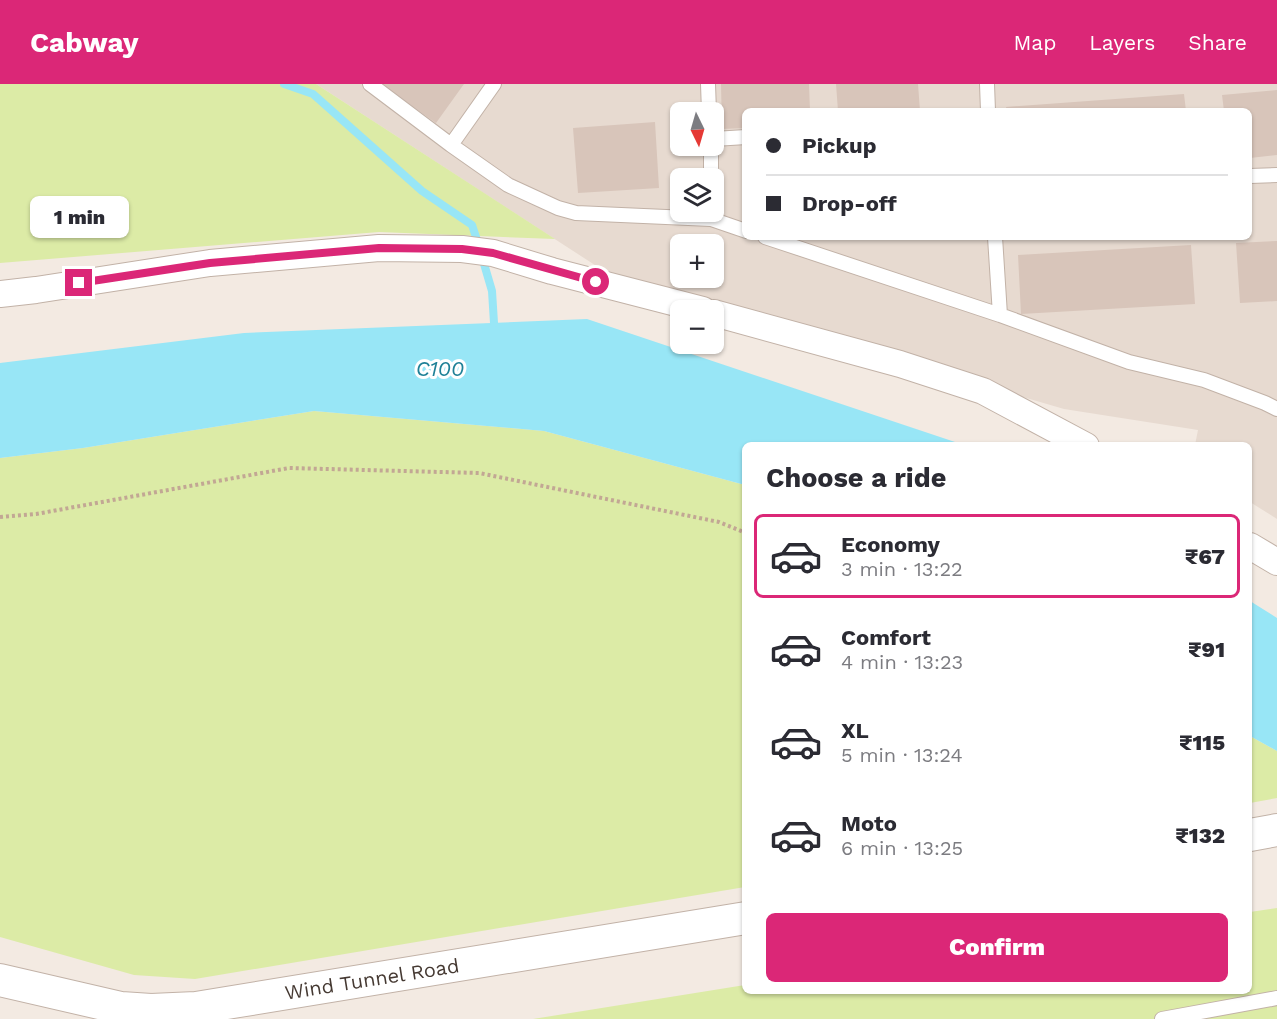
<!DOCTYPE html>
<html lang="en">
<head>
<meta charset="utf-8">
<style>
  :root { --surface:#fff; --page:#f2f2f3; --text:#2b2b33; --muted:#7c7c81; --line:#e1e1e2; --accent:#db2777 }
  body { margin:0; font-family:"Work Sans",sans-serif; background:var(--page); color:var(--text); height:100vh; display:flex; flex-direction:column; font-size:22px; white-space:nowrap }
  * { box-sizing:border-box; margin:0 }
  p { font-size:20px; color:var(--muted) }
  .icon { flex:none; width:33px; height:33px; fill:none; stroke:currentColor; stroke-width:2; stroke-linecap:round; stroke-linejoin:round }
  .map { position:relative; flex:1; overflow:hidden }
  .details { position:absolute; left:742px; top:358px; width:510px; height:552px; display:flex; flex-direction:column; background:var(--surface); border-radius:9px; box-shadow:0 2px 4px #0004 }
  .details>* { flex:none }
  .banner { position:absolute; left:742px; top:24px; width:510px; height:132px; border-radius:9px; box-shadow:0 2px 4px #0004; display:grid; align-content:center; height:132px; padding:0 24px; background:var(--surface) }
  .needle { width:39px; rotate:175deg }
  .fabs { position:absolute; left:670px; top:18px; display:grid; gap:12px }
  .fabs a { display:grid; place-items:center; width:54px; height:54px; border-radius:9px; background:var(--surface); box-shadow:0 2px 4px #0004; font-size:30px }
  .end { position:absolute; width:27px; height:27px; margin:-14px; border:8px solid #db2777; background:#fff; box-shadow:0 0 0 3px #fff }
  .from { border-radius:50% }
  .bubble { position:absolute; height:42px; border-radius:9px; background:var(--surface); box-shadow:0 2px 4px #0004; font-size:20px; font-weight:800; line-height:42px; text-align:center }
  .banner b { display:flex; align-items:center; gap:21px; height:57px; font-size:22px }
  .banner b+b { border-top:2px solid var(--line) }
  .banner i { width:15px; height:15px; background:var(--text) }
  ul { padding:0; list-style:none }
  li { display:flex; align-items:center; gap:18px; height:84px; margin:0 12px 9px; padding:0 12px; border:3px solid transparent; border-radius:9px }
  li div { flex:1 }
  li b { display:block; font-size:22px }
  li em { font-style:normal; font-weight:800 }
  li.selected { border-color:var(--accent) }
  li>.icon { width:54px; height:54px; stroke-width:1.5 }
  h2 { padding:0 24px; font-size:27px; line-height:72px }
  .button { display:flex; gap:12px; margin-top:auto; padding:12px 24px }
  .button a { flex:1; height:69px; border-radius:9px; background:var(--accent); color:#fff; font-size:24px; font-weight:800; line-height:69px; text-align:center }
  header { display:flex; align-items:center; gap:36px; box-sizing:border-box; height:84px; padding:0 30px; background:var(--accent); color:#fff }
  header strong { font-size:28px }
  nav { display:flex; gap:33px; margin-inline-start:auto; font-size:21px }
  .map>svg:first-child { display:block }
  .residential { fill:#e7dad0; fill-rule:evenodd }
  .green { fill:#dceba6 }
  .water { fill:#98e6f6 }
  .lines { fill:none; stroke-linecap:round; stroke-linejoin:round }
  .stream { stroke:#98e6f6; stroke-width:8 }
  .building { fill:#d8c5ba }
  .service-casing { stroke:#c2b2a7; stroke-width:16 }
  .minor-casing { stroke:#c2b2a7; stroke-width:28 }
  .tertiary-casing { stroke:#c2b2a7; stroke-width:34 }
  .path { stroke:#c2a794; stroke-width:4; stroke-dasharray:3 3; stroke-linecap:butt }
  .service { stroke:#fff; stroke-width:14 }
  .minor { stroke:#fff; stroke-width:26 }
  .tertiary { stroke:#fff; stroke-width:32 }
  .route { stroke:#db2777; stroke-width:8 }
  .labels { text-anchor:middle; stroke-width:6; stroke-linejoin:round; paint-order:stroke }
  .street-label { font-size:20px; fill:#453932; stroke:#fff }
  .water-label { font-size:21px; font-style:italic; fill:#1f8197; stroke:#fff }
</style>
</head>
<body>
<header>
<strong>Cabway</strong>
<nav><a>Map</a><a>Layers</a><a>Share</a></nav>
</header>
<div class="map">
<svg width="1277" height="935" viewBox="0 0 1277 935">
  <rect width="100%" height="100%" fill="#f3eae2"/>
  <!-- residential -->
  <path class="residential" d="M 316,0 L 1277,0 L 1277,435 L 1250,418 L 1250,362 L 1195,361 L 1198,346 L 1064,325 L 1023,313 L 839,250 L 621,198 ZM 746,27 L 1250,27 L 1250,153 L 746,153 ZM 681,28 L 714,28 L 714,62 L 681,62 ZM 681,94 L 714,94 L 714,128 L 681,128 ZM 681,160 L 714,160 L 714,194 L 681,194 Z"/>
  <!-- green -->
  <path class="green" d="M 0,0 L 316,0 L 555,155 L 379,148 L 0,179 Z
    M 314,327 L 544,347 L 745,401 L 745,803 L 195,895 L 134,891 L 0,853 L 0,374 L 83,364 Z
    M 1250,652 L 1277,667 L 1277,714 L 1250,719 Z
    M 1277,824 L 1277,935 L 533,935 L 745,901 L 746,908 L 1250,908 L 1250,828 Z"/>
  <!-- water -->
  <path class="water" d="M 587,235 L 964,361 L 746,362 L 745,401 L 544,347 L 314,327 L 83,364 L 0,374 L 0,279 L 244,249 Z
    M 1250,517 L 1277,534 L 1277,667 L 1250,652 Z"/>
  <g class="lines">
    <!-- stream -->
    <path class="stream" d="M 284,0 L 313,10 L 422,107 L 472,141 L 479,162
      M 482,173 L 492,207 L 494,239"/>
  </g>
  <!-- building -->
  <path class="building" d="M 381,0 L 464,0 L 436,39 Z
    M 721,0 L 809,0 L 810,27 L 746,27 L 746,44 L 722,45 Z
    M 836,0 L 918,0 L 920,27 L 838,27 Z
    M 1277,6 L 1277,71 L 1250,74 L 1250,27 L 1224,27 L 1222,11 Z
    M 1184,10 L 1186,27 L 1007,27 L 1006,23 Z
    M 655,38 L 659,104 L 578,109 L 573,44 Z
    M 1277,157 L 1277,217 L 1240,219 L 1236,159 Z
    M 1191,161 L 1195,220 L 1021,230 L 1018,171 Z"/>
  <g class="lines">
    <!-- service casing -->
    <g class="service-casing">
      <path id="service" d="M 370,0 L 451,61 L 508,101 L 558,124 L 576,129 L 711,135 L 746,147
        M 708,0 L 709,28
        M 987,0 L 988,27
        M 714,55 L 746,53
        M 451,61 L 494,0
        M 711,62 L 711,94
        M 1250,92 L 1277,91
        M 765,153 L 1000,231 L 1129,278 L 1204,296 L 1265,319 L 1277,325
        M 995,153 L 1000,231
        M 1162,935 L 1277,914"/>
    </g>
    <!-- minor casing -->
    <g class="minor-casing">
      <path id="minor" d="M 0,210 L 36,206 L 210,179 L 379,164 L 462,165 L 493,169 L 552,187 L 703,226
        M 714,229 L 900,280 L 983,307 L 1086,362
        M 1250,462 L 1277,478"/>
    </g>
    <!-- tertiary casing -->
    <g class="tertiary-casing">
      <path id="tertiary" d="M 1250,751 L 1277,746
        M 0,896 L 121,924 L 151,926 L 196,924 L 746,834"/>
    </g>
    <!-- path -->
    <path class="path" d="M 0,433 L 36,430 L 289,384 L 479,389 L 719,438 L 746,449"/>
    <!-- service -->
    <use href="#service" class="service"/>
    <!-- minor -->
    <use href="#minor" class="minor"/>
    <!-- tertiary -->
    <use href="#tertiary" class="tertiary"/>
  </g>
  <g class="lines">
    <!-- route -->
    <path class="route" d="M 79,199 L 210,179 L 379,164 L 462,165 L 493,169 L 596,198"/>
  </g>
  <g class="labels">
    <!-- street labels -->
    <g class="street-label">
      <text transform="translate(372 895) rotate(-9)" y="7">Wind Tunnel Road</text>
    </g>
    <!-- water labels -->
    <g class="water-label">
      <text x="440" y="292">C100</text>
    </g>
  </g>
</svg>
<div class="fabs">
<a><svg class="needle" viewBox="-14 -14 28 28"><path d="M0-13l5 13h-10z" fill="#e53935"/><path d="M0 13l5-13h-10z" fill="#7c7c81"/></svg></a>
<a><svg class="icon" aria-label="layers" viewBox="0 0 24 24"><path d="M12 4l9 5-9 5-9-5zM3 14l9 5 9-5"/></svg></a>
<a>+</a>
<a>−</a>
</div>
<i class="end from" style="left:596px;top:198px"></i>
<i class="end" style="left:79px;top:199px"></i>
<div class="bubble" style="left:30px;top:112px;width:99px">1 min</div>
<div class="banner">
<b><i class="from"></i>Pickup</b>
<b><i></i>Drop-off</b>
</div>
<section class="details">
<h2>Choose a ride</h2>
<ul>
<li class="selected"><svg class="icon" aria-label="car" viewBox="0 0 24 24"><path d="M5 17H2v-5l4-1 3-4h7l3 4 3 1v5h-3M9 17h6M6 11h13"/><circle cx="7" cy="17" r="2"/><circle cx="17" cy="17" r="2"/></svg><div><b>Economy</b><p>3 min · 13:22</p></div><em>₹67</em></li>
<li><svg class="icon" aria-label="car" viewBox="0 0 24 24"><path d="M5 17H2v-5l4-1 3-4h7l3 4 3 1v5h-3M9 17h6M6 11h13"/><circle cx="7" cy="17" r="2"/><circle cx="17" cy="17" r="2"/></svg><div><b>Comfort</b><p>4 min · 13:23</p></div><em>₹91</em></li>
<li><svg class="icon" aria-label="car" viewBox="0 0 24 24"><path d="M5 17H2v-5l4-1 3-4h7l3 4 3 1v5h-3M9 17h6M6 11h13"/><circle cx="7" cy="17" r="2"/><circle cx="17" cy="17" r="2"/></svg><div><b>XL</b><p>5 min · 13:24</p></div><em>₹115</em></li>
<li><svg class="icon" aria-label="car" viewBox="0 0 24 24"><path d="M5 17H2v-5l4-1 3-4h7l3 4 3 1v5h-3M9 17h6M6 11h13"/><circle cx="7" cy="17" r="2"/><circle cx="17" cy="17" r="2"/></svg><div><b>Moto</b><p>6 min · 13:25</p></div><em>₹132</em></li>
</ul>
<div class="button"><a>Confirm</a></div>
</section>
</div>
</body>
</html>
